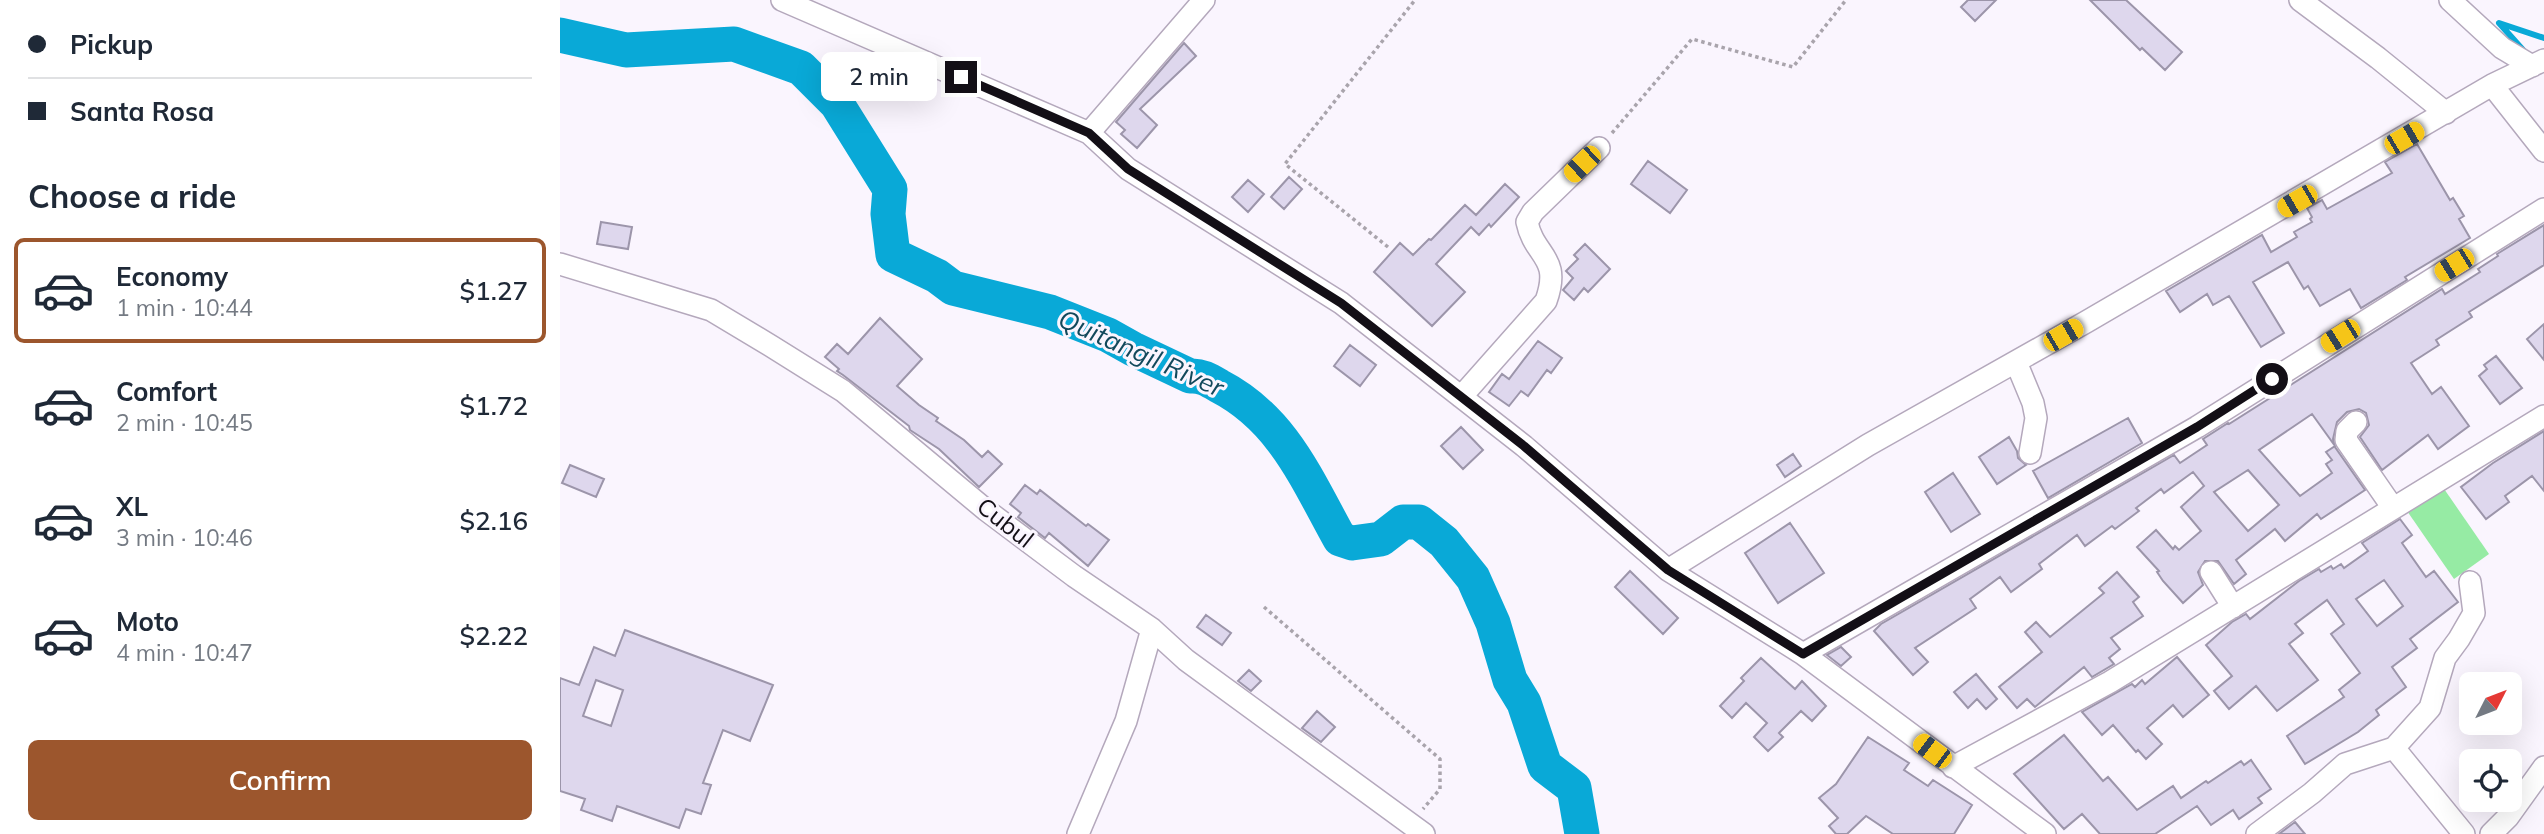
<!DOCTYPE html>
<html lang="en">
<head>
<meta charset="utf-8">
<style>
  :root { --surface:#fff; --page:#f2f2f3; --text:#1f2937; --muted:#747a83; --line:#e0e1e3; --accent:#9c562d }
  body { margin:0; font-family:Mulish,sans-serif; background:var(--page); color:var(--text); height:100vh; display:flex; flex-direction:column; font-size:26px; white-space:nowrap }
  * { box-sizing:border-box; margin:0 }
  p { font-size:23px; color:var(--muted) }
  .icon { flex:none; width:38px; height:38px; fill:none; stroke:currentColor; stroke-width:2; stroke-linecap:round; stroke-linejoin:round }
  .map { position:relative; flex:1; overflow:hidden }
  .panel { display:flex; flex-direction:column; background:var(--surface); width:560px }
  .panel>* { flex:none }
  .hud { display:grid; align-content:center; height:154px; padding:0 28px; background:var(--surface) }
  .needle { width:46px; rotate:48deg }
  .tools { position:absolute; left:1899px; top:672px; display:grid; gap:14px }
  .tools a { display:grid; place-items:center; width:63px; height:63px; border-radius:10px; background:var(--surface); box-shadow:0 7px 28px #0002; font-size:35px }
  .end { position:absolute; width:32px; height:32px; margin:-16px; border:9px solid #130f16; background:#fff; box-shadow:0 0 0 4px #fff }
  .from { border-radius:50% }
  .bubble { position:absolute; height:49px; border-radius:10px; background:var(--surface); box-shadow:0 7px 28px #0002; font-size:23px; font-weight:600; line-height:49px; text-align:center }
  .car { position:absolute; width:21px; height:42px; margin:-21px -10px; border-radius:9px; box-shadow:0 0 5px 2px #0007; background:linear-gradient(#f5c518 24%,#345 0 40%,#f5c518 0 76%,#345 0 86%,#f5c518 0) }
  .hud b { display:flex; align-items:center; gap:24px; height:66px; font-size:26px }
  .hud b+b { border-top:2px solid var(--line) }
  .hud i { width:18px; height:18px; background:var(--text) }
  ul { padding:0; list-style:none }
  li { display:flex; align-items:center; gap:21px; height:105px; margin:0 14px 10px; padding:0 14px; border:4px solid transparent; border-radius:10px }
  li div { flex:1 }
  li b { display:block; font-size:26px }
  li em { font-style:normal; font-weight:600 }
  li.on { border-color:var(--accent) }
  li>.icon { width:63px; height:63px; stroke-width:1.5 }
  h2 { padding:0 28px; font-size:32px; line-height:84px }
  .cta { display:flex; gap:14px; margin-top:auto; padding:14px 28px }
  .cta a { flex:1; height:80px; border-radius:10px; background:var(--accent); color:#fff; font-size:28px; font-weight:600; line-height:80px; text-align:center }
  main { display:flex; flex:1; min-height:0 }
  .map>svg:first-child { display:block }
  .green { fill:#96eba4 }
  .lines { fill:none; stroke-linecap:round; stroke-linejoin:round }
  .stream { stroke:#09a9d7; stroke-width:6 }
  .river { stroke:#09a9d7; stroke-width:35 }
  .building { fill:#ded7ed; stroke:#9c95aa; stroke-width:2; fill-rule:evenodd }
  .street-casing { stroke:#b4a8bc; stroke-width:24 }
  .path { stroke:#a9a4ac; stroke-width:3.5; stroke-dasharray:3.5 3.5; stroke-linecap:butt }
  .street { stroke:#fff; stroke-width:21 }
  .route { stroke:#130f16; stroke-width:9 }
  .labels { text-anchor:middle; stroke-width:6; stroke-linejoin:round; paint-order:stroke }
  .street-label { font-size:24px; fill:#130f16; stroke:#faf5fe }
  .water-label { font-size:26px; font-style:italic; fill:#12495c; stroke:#faf5fe }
</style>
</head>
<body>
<main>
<section class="panel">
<div class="hud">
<b><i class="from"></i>Pickup</b>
<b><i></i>Santa Rosa</b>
</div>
<h2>Choose a ride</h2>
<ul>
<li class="on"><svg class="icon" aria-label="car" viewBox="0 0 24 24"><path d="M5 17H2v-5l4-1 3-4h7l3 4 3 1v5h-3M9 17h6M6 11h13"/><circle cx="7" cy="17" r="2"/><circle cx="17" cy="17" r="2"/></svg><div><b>Economy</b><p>1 min · 10:44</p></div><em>$1.27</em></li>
<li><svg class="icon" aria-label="car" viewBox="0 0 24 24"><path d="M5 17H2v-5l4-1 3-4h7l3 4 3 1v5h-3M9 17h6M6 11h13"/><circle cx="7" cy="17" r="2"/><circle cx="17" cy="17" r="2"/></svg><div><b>Comfort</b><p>2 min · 10:45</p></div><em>$1.72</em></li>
<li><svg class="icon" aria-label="car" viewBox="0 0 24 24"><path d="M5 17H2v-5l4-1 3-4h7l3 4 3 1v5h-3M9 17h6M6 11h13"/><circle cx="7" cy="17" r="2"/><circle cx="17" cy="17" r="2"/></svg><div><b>XL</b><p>3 min · 10:46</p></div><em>$2.16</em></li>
<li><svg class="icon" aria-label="car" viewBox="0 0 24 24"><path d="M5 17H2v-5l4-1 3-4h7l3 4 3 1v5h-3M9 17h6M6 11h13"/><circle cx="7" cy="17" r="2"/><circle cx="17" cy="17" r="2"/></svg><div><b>Moto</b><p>4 min · 10:47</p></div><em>$2.22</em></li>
</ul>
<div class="cta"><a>Confirm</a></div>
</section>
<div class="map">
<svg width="1984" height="834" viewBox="0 0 1984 834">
  <rect width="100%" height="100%" fill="#faf5fe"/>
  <!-- green -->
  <path class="green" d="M 1880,483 L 1929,554 L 1894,579 L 1845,508 Z"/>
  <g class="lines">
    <!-- stream -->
    <path class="stream" d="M 1964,51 L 1939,23 L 1984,38"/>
    <!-- river -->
    <path class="river" d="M 0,35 L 66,50 L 174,44 L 241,68 L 277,104 L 330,189 L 328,214 L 333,255 L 377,276 L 393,288 L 490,312 L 548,335 L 573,349 L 630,376 C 641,375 649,380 659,386 C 723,419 747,480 780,539 L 792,543 L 821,539 L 843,522 L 859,522 L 884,542 L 913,578 L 933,623 L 950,680 L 964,703 L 985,766 L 1014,788 L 1022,834"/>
  </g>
  <!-- building -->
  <path class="building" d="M 1408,0 L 1436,0 L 1415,21 L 1401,7 Z
    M 1530,0 L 1566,0 L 1622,52 L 1605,70 L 1582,48 L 1580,50 Z
    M 624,43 L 636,56 L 580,109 L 597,125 L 577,148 L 561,134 L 565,130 L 556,122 Z
    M 1857,144 L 1890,200 L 1893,198 L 1904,216 L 1899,219 L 1910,238 L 1845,277 L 1847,280 L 1801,308 L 1790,289 L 1760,306 L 1748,286 L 1744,289 L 1728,262 L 1693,282 L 1724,333 L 1701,347 L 1669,296 L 1653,305 L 1647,294 L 1620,312 L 1606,291 L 1702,235 L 1711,252 L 1737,237 L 1734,232 L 1752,222 L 1750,219 L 1752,217 L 1747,208 L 1762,200 L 1767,209 L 1832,173 L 1825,162 Z
    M 1088,161 L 1127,190 L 1110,213 L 1071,184 Z
    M 729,177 L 742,189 L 724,209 L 711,197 Z
    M 688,180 L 704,194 L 688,212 L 672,197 Z
    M 945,184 L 959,197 L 931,227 L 929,224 L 919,235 L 911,227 L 876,264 L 905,292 L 872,326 L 814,272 L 840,243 L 853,255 L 869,239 L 871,240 L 905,205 L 916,215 Z
    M 41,222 L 72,227 L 68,249 L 37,244 Z
    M 1984,225 L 1984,265 L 1909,312 L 1912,317 L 1876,340 L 1879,345 L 1851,363 L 1872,394 L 1881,387 L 1909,426 L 1878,449 L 1868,435 L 1822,470 L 1800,437 L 1809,425 L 1806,413 L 1799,409 L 1787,412 L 1777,422 L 1773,439 L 1775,447 L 1805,490 L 1761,519 L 1757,514 L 1725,541 L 1715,529 L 1676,560 L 1686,574 L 1674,584 L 1658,561 L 1645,561 L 1638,572 L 1643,585 L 1623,603 L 1603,581 L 1597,572 L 1599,571 L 1577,547 L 1596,530 L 1613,549 L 1615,546 L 1619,550 L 1641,531 L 1621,507 L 1644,486 L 1633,472 L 1604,493 L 1601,489 L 1576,508 L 1579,511 L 1555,529 L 1552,526 L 1525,546 L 1517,535 L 1479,564 L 1482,569 L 1451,592 L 1440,577 L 1410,599 L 1416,608 L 1355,648 L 1368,662 L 1353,675 L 1314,631 L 1321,624 L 1614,455 L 1620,463 L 1647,445 L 1643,439 L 1668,423 L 1669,424 L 1882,289 L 1885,294 L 1920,272 L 1918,269 L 1938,256 L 1937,254 ZM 1752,414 L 1775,446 L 1766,452 L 1772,460 L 1766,464 L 1772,473 L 1740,496 L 1699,450 ZM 1688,470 L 1719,505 L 1688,531 L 1654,492 Z
    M 1025,244 L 1050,269 L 1028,292 L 1024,288 L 1014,300 L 1003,290 L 1013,278 L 1006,271 L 1018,259 L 1014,255 Z
    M 320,318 L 362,359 L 337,386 L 359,405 L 378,418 L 376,421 L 404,440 L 422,457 L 428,451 L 442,464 L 419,487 L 379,449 L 350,430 L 349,426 L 283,375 L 277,371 L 279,369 L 265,357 L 277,344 L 288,354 Z
    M 1984,324 L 1984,360 L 1967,339 Z
    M 978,341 L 1002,358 L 991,373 L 987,370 L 968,396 L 961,391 L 949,406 L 929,392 L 942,374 L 949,379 Z
    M 790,345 L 816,365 L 800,386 L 774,366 Z
    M 1936,356 L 1962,388 L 1940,404 L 1919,376 L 1927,369 L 1924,365 Z
    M 1568,418 L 1582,443 L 1488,498 L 1473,471 Z
    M 901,427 L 923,450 L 903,469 L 881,446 Z
    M 1984,431 L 1984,491 L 1972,476 L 1945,496 L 1949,502 L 1926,519 L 1901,487 L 1933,463 Z
    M 1449,437 L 1457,451 L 1458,458 L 1466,465 L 1437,484 L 1419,457 Z
    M 1233,454 L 1241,466 L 1225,477 L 1217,465 Z
    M 10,465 L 44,479 L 36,497 L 2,483 Z
    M 1393,473 L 1420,514 L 1391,532 L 1365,492 Z
    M 465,485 L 477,494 L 480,490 L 526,526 L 528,524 L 549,540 L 528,566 L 489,533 L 485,538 L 458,517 L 461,513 L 450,504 Z
    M 1840,519 L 1852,535 L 1842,543 L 1866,577 L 1874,571 L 1898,602 L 1850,639 L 1857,648 L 1832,667 L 1846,687 L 1816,710 L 1819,715 L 1798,732 L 1745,764 L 1727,736 L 1784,697 L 1779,690 L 1800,673 L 1771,634 L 1784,624 L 1767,600 L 1735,624 L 1743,633 L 1729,644 L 1758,680 L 1717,711 L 1696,686 L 1669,709 L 1654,691 L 1672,676 L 1646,645 L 1672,622 L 1686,614 L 1690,619 L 1739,581 L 1759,569 L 1761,572 L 1771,566 L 1773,569 L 1781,564 L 1784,568 L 1808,551 L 1802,543 ZM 1824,580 L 1843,606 L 1817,626 L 1796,599 Z
    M 1230,523 L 1264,573 L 1218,603 L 1185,553 Z
    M 1070,571 L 1118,618 L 1103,634 L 1055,587 Z
    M 1557,572 L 1579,597 L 1573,602 L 1583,616 L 1551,638 L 1560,649 L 1549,658 L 1554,664 L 1532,677 L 1524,667 L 1475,707 L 1467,699 L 1457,708 L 1439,687 L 1482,652 L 1465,632 L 1476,622 L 1490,637 L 1544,593 L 1539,588 Z
    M 646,615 L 671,633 L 662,645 L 637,627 Z
    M 65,630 L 213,685 L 190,741 L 163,730 L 143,783 L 151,785 L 141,814 L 126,809 L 119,828 L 57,806 L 52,821 L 21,810 L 25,799 L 0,791 L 0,678 L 19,685 L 34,647 L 55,656 ZM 36,680 L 63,690 L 51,726 L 23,716 Z
    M 1281,647 L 1291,657 L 1281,666 L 1267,655 Z
    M 1617,657 L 1649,695 L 1623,717 L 1613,705 L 1587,728 L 1602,744 L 1586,759 L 1578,750 L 1576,752 L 1553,725 L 1542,735 L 1522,712 L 1572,684 L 1575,687 L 1582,680 L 1585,684 Z
    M 1201,658 L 1235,689 L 1242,681 L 1266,706 L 1252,721 L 1241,711 L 1219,733 L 1223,737 L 1208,751 L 1194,737 L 1207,723 L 1186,703 L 1172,718 L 1160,706 L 1184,681 L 1181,678 Z
    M 689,670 L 701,681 L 691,691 L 678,681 Z
    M 1416,674 L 1437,699 L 1426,709 L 1417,699 L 1408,708 L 1394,692 Z
    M 757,711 L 775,727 L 761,742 L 742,728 Z
    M 1504,735 L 1543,781 L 1548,777 L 1577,810 L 1613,786 L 1621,798 L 1646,781 L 1648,783 L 1681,761 L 1684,765 L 1691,760 L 1711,789 L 1698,798 L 1702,803 L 1679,819 L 1673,810 L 1651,825 L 1637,806 L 1595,834 L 1540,834 L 1522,814 L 1504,829 L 1454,774 Z
    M 1308,737 L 1349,763 L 1344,770 L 1368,786 L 1373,780 L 1412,805 L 1394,834 L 1333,834 L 1306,816 L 1287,834 L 1276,834 L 1269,826 L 1278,818 L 1259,798 L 1276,784 Z
    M 1735,822 L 1745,834 L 1719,834 Z"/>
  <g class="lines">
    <!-- street casing -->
    <g class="street-casing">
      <path id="street" d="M 222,0 L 529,133 L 568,169 L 781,303 L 964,446 L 1108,570 L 1243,654 L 1485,834
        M 1740,0 L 1818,58 L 1886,113
        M 1890,0 L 1942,48 L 1972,66
        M 1932,85 L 1984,151
        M 529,133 L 644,0
        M 0,264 L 151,310 L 211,346 L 283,391 L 426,510 L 514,576 L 592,629 L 626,660 L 864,834
        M 1456,362 L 1473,403 L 1476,418 L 1470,453
        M 901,397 L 986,301 C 1002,256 974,257 967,222 L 973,212 L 1039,148
        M 1796,422 L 1787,431 L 1786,440 L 1833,508
        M 1108,570 L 1308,445 L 1526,322 L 1932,85 L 1984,60
        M 1651,572 L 1673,607
        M 1243,654 L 1637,427 L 1984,209
        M 1834,748 L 1904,834
        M 1393,767 L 1550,682 L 1984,416
        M 518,834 L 566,721 L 592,629
        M 1697,834 L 1752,793 L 1785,764 L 1834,748 L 1870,708 L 1885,658 L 1899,639 L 1914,613 L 1910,582
        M 1931,834 L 1948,817 L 1984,767"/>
    </g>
    <!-- path -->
    <path class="path" d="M 1052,133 L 1132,39 L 1233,67 L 1286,0
      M 828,247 L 725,164 L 855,0
      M 704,607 L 880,759 L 880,789 L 863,809"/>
    <!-- street -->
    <use href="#street" class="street"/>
  </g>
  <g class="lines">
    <!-- route -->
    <path class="route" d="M 401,77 L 529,133 L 568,169 L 781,303 L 964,446 L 1108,570 L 1243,654 L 1637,427 L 1712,379"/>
  </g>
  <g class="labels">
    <!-- street labels -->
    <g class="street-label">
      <text transform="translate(445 523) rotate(38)" y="8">Cubul</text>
    </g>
    <!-- water labels -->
    <g class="water-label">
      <text transform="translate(581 353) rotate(24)" y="9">Quitangil River</text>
    </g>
  </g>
</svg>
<div class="tools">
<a><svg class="needle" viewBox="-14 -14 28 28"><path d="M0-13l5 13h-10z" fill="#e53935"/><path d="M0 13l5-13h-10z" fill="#747a83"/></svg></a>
<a><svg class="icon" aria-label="locate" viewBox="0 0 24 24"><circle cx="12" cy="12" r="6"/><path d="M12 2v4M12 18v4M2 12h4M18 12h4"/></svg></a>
</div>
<i class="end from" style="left:1712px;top:379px"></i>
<i class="end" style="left:401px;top:77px"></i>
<div class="bubble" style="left:261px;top:52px;width:116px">2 min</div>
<i class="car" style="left:1844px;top:138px;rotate:60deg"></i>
<i class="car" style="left:1022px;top:164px;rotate:226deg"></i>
<i class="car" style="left:1737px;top:201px;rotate:240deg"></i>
<i class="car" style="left:1894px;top:265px;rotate:238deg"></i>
<i class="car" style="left:1503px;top:335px;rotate:60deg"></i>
<i class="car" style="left:1780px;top:336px;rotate:238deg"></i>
<i class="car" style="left:1372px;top:751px;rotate:307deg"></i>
</div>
</main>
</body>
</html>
